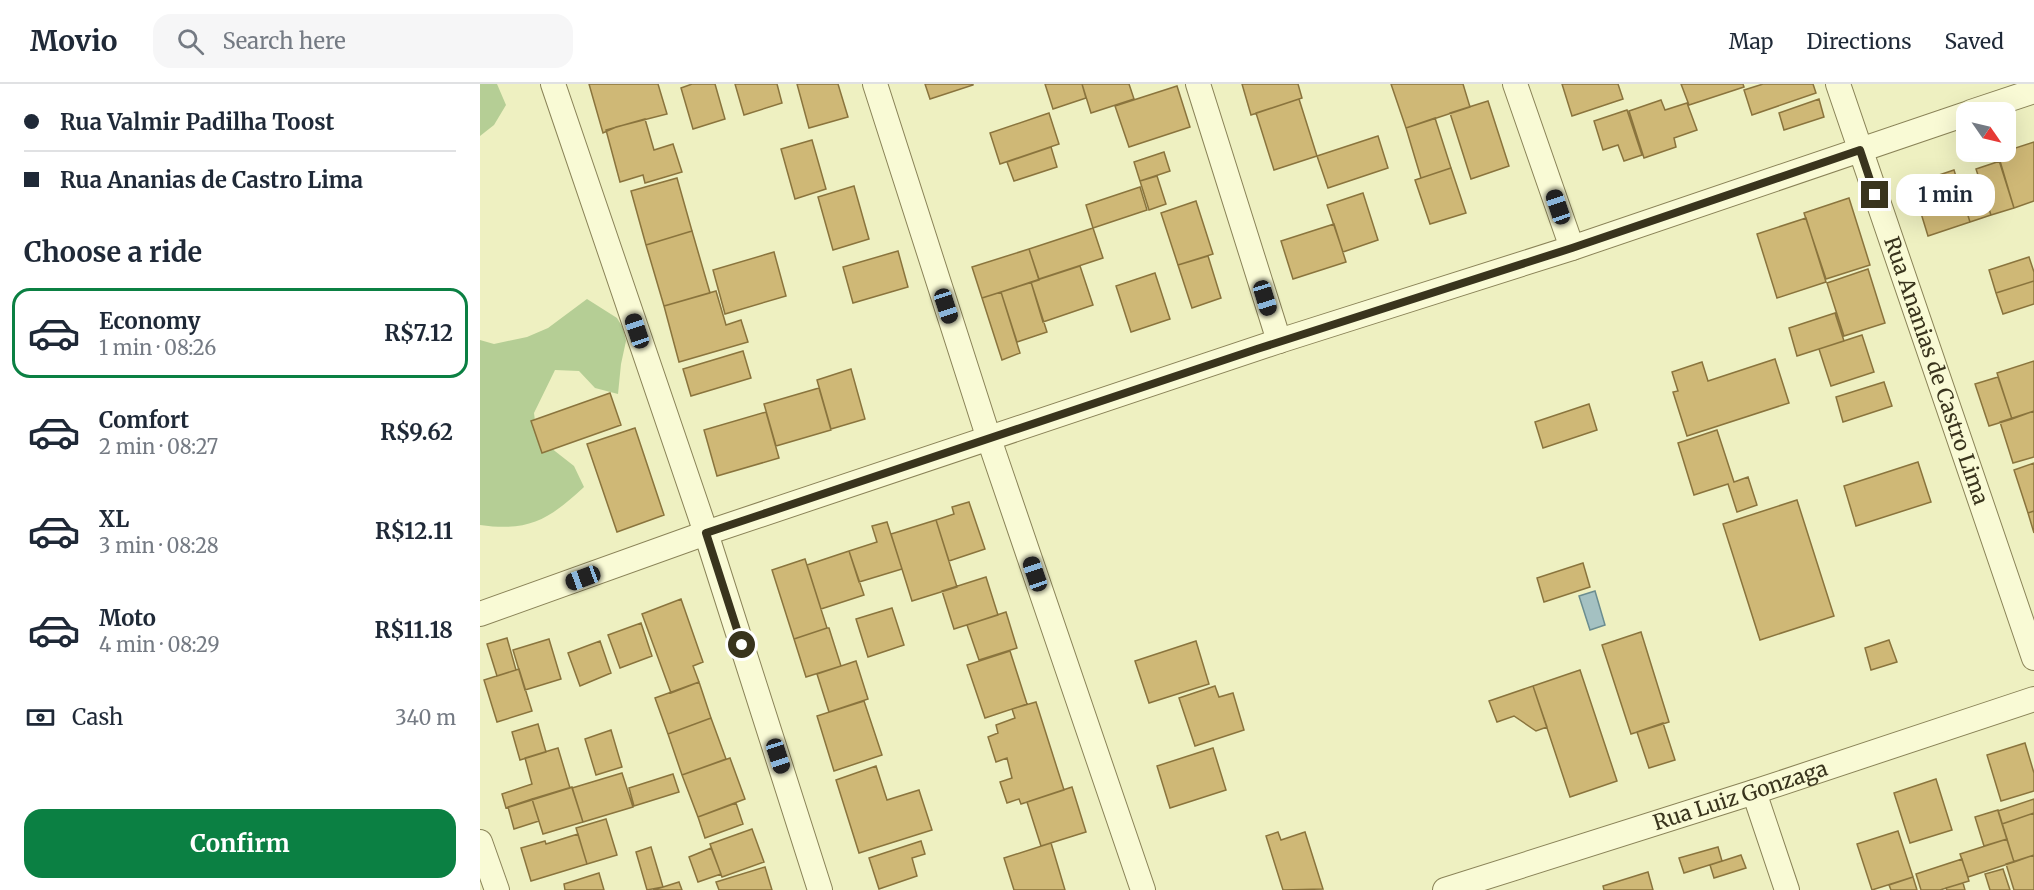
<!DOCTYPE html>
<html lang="en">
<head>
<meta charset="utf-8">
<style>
  :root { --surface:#fff; --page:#f6f6f7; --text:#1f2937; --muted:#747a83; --line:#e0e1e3; --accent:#0b8043 }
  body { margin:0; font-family:Merriweather,serif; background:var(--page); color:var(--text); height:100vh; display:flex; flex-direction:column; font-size:22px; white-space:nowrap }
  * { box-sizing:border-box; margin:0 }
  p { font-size:20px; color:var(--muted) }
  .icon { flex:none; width:33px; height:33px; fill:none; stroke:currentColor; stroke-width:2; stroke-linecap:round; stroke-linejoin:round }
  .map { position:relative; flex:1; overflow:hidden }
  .drawer { display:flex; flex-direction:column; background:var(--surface); width:480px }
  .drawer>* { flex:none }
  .hud { display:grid; align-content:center; height:132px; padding:0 24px; background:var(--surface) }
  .needle { width:39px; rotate:124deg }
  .controls { position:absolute; left:1476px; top:18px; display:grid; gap:12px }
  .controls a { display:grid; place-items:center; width:60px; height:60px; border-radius:12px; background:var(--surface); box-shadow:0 6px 24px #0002; font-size:30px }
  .end { position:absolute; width:27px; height:27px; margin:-14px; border:8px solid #39341d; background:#fff; box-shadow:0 0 0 3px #fff }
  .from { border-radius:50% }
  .bubble { position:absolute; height:42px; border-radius:18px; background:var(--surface); box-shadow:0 6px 24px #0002; font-size:20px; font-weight:700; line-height:42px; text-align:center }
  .car { position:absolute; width:18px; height:36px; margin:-18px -9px; border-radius:8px; box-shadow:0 0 4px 2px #0007; background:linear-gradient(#222 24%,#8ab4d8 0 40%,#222 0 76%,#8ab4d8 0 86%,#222 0) }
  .hud b { display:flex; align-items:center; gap:21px; height:57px; font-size:22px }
  .hud b+b { border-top:2px solid var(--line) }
  .hud i { width:15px; height:15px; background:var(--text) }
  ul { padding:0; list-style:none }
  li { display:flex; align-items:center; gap:18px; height:90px; margin:0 12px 9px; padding:0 12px; border:3px solid transparent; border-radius:18px }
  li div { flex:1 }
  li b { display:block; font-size:22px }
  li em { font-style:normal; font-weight:700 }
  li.current { border-color:var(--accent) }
  li>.icon { width:54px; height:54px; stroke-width:1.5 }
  h2 { padding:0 24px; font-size:27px; line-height:72px }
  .pay { display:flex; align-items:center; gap:15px; height:66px; padding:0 24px; font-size:22px }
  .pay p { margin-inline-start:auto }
  .button { display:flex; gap:12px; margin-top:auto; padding:12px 24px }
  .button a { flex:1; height:69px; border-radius:18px; background:var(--accent); color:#fff; font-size:24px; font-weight:700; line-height:69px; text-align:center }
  header { display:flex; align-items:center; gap:36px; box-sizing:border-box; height:84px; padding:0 30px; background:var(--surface); border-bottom:2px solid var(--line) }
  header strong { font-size:28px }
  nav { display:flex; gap:33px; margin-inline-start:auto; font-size:21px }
  .search { width:420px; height:54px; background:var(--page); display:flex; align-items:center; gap:15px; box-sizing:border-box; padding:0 21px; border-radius:18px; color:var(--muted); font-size:22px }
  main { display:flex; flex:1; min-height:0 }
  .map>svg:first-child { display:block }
  .green { fill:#b5ce95 }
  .water { fill:#a4c1c2; stroke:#6b8d90; stroke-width:1.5 }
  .building { fill:#cfb876; stroke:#8a743d; stroke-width:1.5 }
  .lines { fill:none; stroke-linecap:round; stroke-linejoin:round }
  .minor-casing { stroke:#8a8358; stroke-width:26 }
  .minor { stroke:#f9fad5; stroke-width:24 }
  .route { stroke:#39341d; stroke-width:8 }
  .labels { text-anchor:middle; stroke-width:6; stroke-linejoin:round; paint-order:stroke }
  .street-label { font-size:21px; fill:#39341d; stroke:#f5f7d1 }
</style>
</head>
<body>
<header>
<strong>Movio</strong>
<div class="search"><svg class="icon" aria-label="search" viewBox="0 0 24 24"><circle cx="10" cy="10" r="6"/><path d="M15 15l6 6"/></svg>Search here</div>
<nav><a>Map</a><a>Directions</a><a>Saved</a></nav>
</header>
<main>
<section class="drawer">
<div class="hud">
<b><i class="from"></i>Rua Valmir Padilha Toost</b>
<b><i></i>Rua Ananias de Castro Lima</b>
</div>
<h2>Choose a ride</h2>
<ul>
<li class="current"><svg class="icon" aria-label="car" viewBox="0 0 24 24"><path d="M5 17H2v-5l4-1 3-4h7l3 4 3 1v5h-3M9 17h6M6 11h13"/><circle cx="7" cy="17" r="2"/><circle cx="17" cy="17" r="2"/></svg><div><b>Economy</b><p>1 min · 08:26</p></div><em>R$7.12</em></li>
<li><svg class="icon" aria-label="car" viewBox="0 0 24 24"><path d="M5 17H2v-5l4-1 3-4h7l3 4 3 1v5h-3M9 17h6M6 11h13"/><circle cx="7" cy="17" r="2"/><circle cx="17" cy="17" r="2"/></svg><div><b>Comfort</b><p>2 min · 08:27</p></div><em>R$9.62</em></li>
<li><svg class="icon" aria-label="car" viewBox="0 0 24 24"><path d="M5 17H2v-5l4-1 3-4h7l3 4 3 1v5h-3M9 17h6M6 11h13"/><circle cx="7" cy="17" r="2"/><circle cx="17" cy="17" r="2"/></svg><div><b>XL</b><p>3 min · 08:28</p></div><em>R$12.11</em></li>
<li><svg class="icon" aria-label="car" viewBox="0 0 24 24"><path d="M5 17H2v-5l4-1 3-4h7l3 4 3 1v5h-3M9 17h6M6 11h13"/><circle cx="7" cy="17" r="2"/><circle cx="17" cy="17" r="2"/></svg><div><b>Moto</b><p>4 min · 08:29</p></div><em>R$11.18</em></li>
</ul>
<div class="pay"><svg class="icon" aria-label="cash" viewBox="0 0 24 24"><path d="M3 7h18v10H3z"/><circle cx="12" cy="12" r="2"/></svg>Cash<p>340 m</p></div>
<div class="button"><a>Confirm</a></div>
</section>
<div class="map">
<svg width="1554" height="806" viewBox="0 0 1554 806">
  <rect width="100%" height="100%" fill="#eef0c1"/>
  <!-- green -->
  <path class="green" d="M 0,0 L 17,0 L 26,21 L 14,41 L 0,52 Z
    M 107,215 L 137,234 L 143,244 L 146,257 L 141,280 L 138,310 L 115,304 L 99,287 L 75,286 L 54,329 L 57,353 L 94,382 L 104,403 C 69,435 50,448 0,441 L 0,256 L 14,260 L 47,253 L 68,244 Z"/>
  <!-- water -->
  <path class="water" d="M 1115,507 L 1125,541 L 1110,546 L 1099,512 Z"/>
  <!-- building -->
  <path class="building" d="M 109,0 L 178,0 L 187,30 L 136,43 L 123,49 Z
    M 212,0 L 235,0 L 245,35 L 213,45 L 201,4 Z
    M 255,0 L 297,0 L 302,19 L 264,31 Z
    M 317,0 L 358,0 L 368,33 L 329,44 Z
    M 445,0 L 493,0 L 493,1 L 450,15 Z
    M 565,0 L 602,0 L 606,14 L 573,25 Z
    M 602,0 L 649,0 L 654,15 L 611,29 Z
    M 762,0 L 818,0 L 822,14 L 771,31 Z
    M 911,0 L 983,0 L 990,23 L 926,44 Z
    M 1082,0 L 1138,0 L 1143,15 L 1092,32 Z
    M 1201,0 L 1263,0 L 1264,3 L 1209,21 Z
    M 1283,0 L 1333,0 L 1336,9 L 1272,31 L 1264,6 Z
    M 697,2 L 710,43 L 649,63 L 635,22 Z
    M 819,15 L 837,72 L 794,86 L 776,29 Z
    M 1339,15 L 1344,33 L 1304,46 L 1299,29 Z
    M 1181,16 L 1185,26 L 1207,19 L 1217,46 L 1194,54 L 1196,63 L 1164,74 L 1149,27 Z
    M 1008,17 L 1029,82 L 991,95 L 970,29 Z
    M 1147,26 L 1162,71 L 1144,77 L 1138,61 L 1123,66 L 1114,37 Z
    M 569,29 L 579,60 L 520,80 L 510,49 Z
    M 955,34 L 971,84 L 941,94 L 926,44 Z
    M 165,35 L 174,66 L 193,60 L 202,88 L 165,99 L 163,91 L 140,98 L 126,46 Z
    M 898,52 L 908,84 L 848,104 L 837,72 Z
    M 332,56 L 346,105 L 315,115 L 301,65 Z
    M 1554,58 L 1554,117 L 1534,124 L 1517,70 Z
    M 571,63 L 577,83 L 534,97 L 527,78 Z
    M 684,68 L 690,87 L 660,97 L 654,78 Z
    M 1520,77 L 1534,124 L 1511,131 L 1496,85 Z
    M 971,84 L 986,129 L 950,140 L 935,96 Z
    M 1474,86 L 1490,138 L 1448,152 L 1432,100 Z
    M 677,92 L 686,120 L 669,126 L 660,97 Z
    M 1498,93 L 1511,131 L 1490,138 L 1478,100 Z
    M 197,94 L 212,147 L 166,161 L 151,107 Z
    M 374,102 L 389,155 L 353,166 L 338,113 Z
    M 660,103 L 667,126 L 613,144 L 606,121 Z
    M 883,109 L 898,156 L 863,168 L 847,121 Z
    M 1369,114 L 1390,181 L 1346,195 L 1324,129 Z
    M 716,117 L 733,170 L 698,181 L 681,129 Z
    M 1326,134 L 1346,198 L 1297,214 L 1277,150 Z
    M 854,140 L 866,178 L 813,195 L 801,157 Z
    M 613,144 L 623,174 L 559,195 L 549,165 Z
    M 212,147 L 230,209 L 184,222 L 166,161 Z
    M 549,165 L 559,196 L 502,214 L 492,183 Z
    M 418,167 L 428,203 L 373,219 L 363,183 Z
    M 294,168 L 306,212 L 245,230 L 233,186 Z
    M 728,172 L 741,214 L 712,224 L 698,181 Z
    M 1549,173 L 1554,188 L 1554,197 L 1516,209 L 1509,186 Z
    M 600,182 L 613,221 L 563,238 L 551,198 Z
    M 1388,185 L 1405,239 L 1364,252 L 1347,199 Z
    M 675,189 L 690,235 L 651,248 L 636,202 Z
    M 1554,197 L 1554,220 L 1523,230 L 1516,209 Z
    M 551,198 L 567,248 L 537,258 L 521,208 Z
    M 236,207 L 246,241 L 261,236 L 268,258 L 199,278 L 184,222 Z
    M 521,208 L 540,269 L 522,276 L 502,214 Z
    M 1355,229 L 1364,257 L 1317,272 L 1309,244 Z
    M 1382,251 L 1394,288 L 1351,302 L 1339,265 Z
    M 263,267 L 271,294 L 211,312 L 203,285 Z
    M 1295,275 L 1309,319 L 1207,352 L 1193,308 L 1198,307 L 1192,288 L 1222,278 L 1228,297 Z
    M 1554,277 L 1554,327 L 1532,335 L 1517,289 Z
    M 371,285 L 385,335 L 351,345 L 337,296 Z
    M 1518,293 L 1532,335 L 1509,342 L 1495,300 Z
    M 1404,298 L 1412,322 L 1363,338 L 1356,313 Z
    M 339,304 L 351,346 L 296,362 L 284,320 Z
    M 130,309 L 141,341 L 62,369 L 51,337 Z
    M 1109,320 L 1117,346 L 1063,364 L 1055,338 Z
    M 1554,327 L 1554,373 L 1533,379 L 1520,338 Z
    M 286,328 L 299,374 L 237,392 L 224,346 Z
    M 155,344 L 184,431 L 137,448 L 107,360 Z
    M 1237,346 L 1254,398 L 1268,393 L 1277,421 L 1257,428 L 1248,400 L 1214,411 L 1198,359 Z
    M 1438,378 L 1451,418 L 1376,442 L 1364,402 Z
    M 1554,379 L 1554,427 L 1548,429 L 1534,386 Z
    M 1317,416 L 1354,532 L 1280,556 L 1243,440 Z
    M 489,418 L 505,465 L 469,477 L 456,436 L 474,430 L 472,423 Z
    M 1554,427 L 1554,449 L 1548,429 Z
    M 456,436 L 477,503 L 432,517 L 411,450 Z
    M 407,438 L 422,485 L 379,498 L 369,467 L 397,458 L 392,442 Z
    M 369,467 L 384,511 L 341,525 L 327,481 Z
    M 325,475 L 347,544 L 314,555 L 292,486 Z
    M 1103,479 L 1110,503 L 1064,518 L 1057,494 Z
    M 506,493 L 518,531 L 474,545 L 462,507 Z
    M 201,515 L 223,578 L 213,582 L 219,598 L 191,609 L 162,530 Z
    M 412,524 L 424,561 L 388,573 L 376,535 Z
    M 526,528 L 537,564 L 499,576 L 487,541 Z
    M 161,539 L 172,572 L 140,584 L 128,551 Z
    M 347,544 L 349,544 L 361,582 L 326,593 L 314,555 Z
    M 1161,548 L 1189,638 L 1151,650 L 1122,561 Z
    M 27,554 L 36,586 L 17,592 L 7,560 Z
    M 69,555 L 81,595 L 45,606 L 33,566 Z
    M 1409,556 L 1417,578 L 1391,586 L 1385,564 Z
    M 120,557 L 131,589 L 100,602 L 88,569 Z
    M 716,557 L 729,600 L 669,619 L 655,577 Z
    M 530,567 L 547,620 L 505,634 L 487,581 Z
    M 376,577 L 388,615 L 349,628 L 337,590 Z
    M 39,585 L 52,627 L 17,638 L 4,596 Z
    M 1100,586 L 1137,697 L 1090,713 L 1053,602 Z
    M 219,598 L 231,634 L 188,650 L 175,614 Z
    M 735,602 L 739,613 L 753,609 L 764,646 L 715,662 L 699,614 Z
    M 1053,602 L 1067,643 L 1056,647 L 1034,632 L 1017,638 L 1009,617 Z
    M 384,617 L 402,671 L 354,687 L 337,632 Z
    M 556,618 L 584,706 L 541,720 L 539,715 L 527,719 L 520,698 L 532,694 L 527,674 L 516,678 L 508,653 L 518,649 L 516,641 L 535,634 L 532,625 Z
    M 231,634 L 246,675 L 202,691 L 188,650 Z
    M 1183,639 L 1195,676 L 1169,684 L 1157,648 Z
    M 58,640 L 66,668 L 40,676 L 32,648 Z
    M 131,646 L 142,683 L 116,691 L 105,655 Z
    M 1545,659 L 1554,689 L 1554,707 L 1521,717 L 1507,671 Z
    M 78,664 L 90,704 L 26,724 L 22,710 L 52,700 L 45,674 Z
    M 733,664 L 746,706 L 690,724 L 677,682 Z
    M 250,674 L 265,715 L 218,733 L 202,691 Z
    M 396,682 L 407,716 L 439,706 L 452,746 L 379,769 L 356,696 Z
    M 142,689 L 153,723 L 103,738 L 92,704 Z
    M 193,690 L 199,708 L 154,722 L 149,704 Z
    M 1456,695 L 1472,746 L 1430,759 L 1414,709 Z
    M 92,703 L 103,738 L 63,750 L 52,715 Z
    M 592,703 L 606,748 L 561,762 L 547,718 Z
    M 52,715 L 59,737 L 34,745 L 28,723 Z
    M 1554,715 L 1554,729 L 1522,740 L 1518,727 Z
    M 256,719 L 263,740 L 225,754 L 218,733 Z
    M 1518,726 L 1527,755 L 1504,762 L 1495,733 Z
    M 1554,729 L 1554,771 L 1534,778 L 1522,740 Z
    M 126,735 L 137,771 L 107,780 L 96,744 Z
    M 272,745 L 284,778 L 242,793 L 230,760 Z
    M 1418,747 L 1433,793 L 1392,806 L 1377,760 Z
    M 798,748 L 801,756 L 825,748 L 843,805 L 803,806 L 786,752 Z
    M 98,750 L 107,780 L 51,797 L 41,764 L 65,757 L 66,760 Z
    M 1527,755 L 1534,778 L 1488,793 L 1480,770 Z
    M 441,757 L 445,770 L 432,774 L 437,792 L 399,805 L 389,774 Z
    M 571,759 L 585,806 L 534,806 L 524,774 Z
    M 171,763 L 183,803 L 167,806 L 156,768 Z
    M 1238,763 L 1242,777 L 1204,789 L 1199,774 Z
    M 231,764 L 241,790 L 218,798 L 209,773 Z
    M 1261,771 L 1266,784 L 1234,794 L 1230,781 Z
    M 1554,771 L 1554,806 L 1534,806 L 1526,780 Z
    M 1482,775 L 1489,797 L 1460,806 L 1441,806 L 1436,790 Z
    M 285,783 L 292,806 L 239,806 L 236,798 Z
    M 1523,785 L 1530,806 L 1510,806 L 1505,790 Z
    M 1168,788 L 1173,806 L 1124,806 L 1123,802 Z
    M 119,789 L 124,806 L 85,806 L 84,800 Z
    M 1433,793 L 1437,806 L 1411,806 L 1409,801 Z
    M 199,798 L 202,806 L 173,806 L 183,803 Z
    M 1483,799 L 1485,806 L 1467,806 L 1466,804 Z"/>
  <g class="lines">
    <!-- minor casing -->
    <g class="minor-casing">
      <g id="minor">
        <path d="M 73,0 L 226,449 L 340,806"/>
        <path d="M 395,0 L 509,355 L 663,806"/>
        <path d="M 718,0 L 799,257"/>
        <path d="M 1035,0 L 1092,164"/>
        <path id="s1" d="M 1358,0 L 1554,574"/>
        <path d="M 1491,28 L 1554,7"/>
        <path d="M 0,530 L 226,449 L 799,257 L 1092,164 L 1486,30"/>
        <path d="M 1274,708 L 1307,806"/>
        <path d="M 0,758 L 17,806"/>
        <path id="s2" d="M 965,806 L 1274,708 L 1554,615"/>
      </g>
    </g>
    <!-- minor -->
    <use href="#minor" class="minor"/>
  </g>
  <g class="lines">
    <!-- route -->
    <path class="route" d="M 262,561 L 226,449 L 777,265 L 1092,164 L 1380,66 L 1395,111"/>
  </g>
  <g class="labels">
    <!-- street labels -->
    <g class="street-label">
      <text dy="7" stroke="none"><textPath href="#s1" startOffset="303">Rua Ananias de Castro Lima</textPath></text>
      <text dy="7" stroke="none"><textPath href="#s2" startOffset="310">Rua Luiz Gonzaga</textPath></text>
    </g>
  </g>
</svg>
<div class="controls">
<a><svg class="needle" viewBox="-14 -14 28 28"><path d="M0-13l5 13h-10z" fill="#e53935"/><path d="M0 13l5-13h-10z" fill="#747a83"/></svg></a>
</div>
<i class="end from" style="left:262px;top:561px"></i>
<i class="end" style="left:1395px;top:111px"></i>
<div class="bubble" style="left:1416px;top:90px;width:99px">1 min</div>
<i class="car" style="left:1078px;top:123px;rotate:341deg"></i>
<i class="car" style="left:785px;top:214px;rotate:163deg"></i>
<i class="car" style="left:466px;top:222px;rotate:162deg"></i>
<i class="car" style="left:157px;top:247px;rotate:341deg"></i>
<i class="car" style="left:555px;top:490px;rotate:341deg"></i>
<i class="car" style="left:103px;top:494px;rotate:250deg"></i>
<i class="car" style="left:298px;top:672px;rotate:162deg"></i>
</div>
</main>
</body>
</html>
